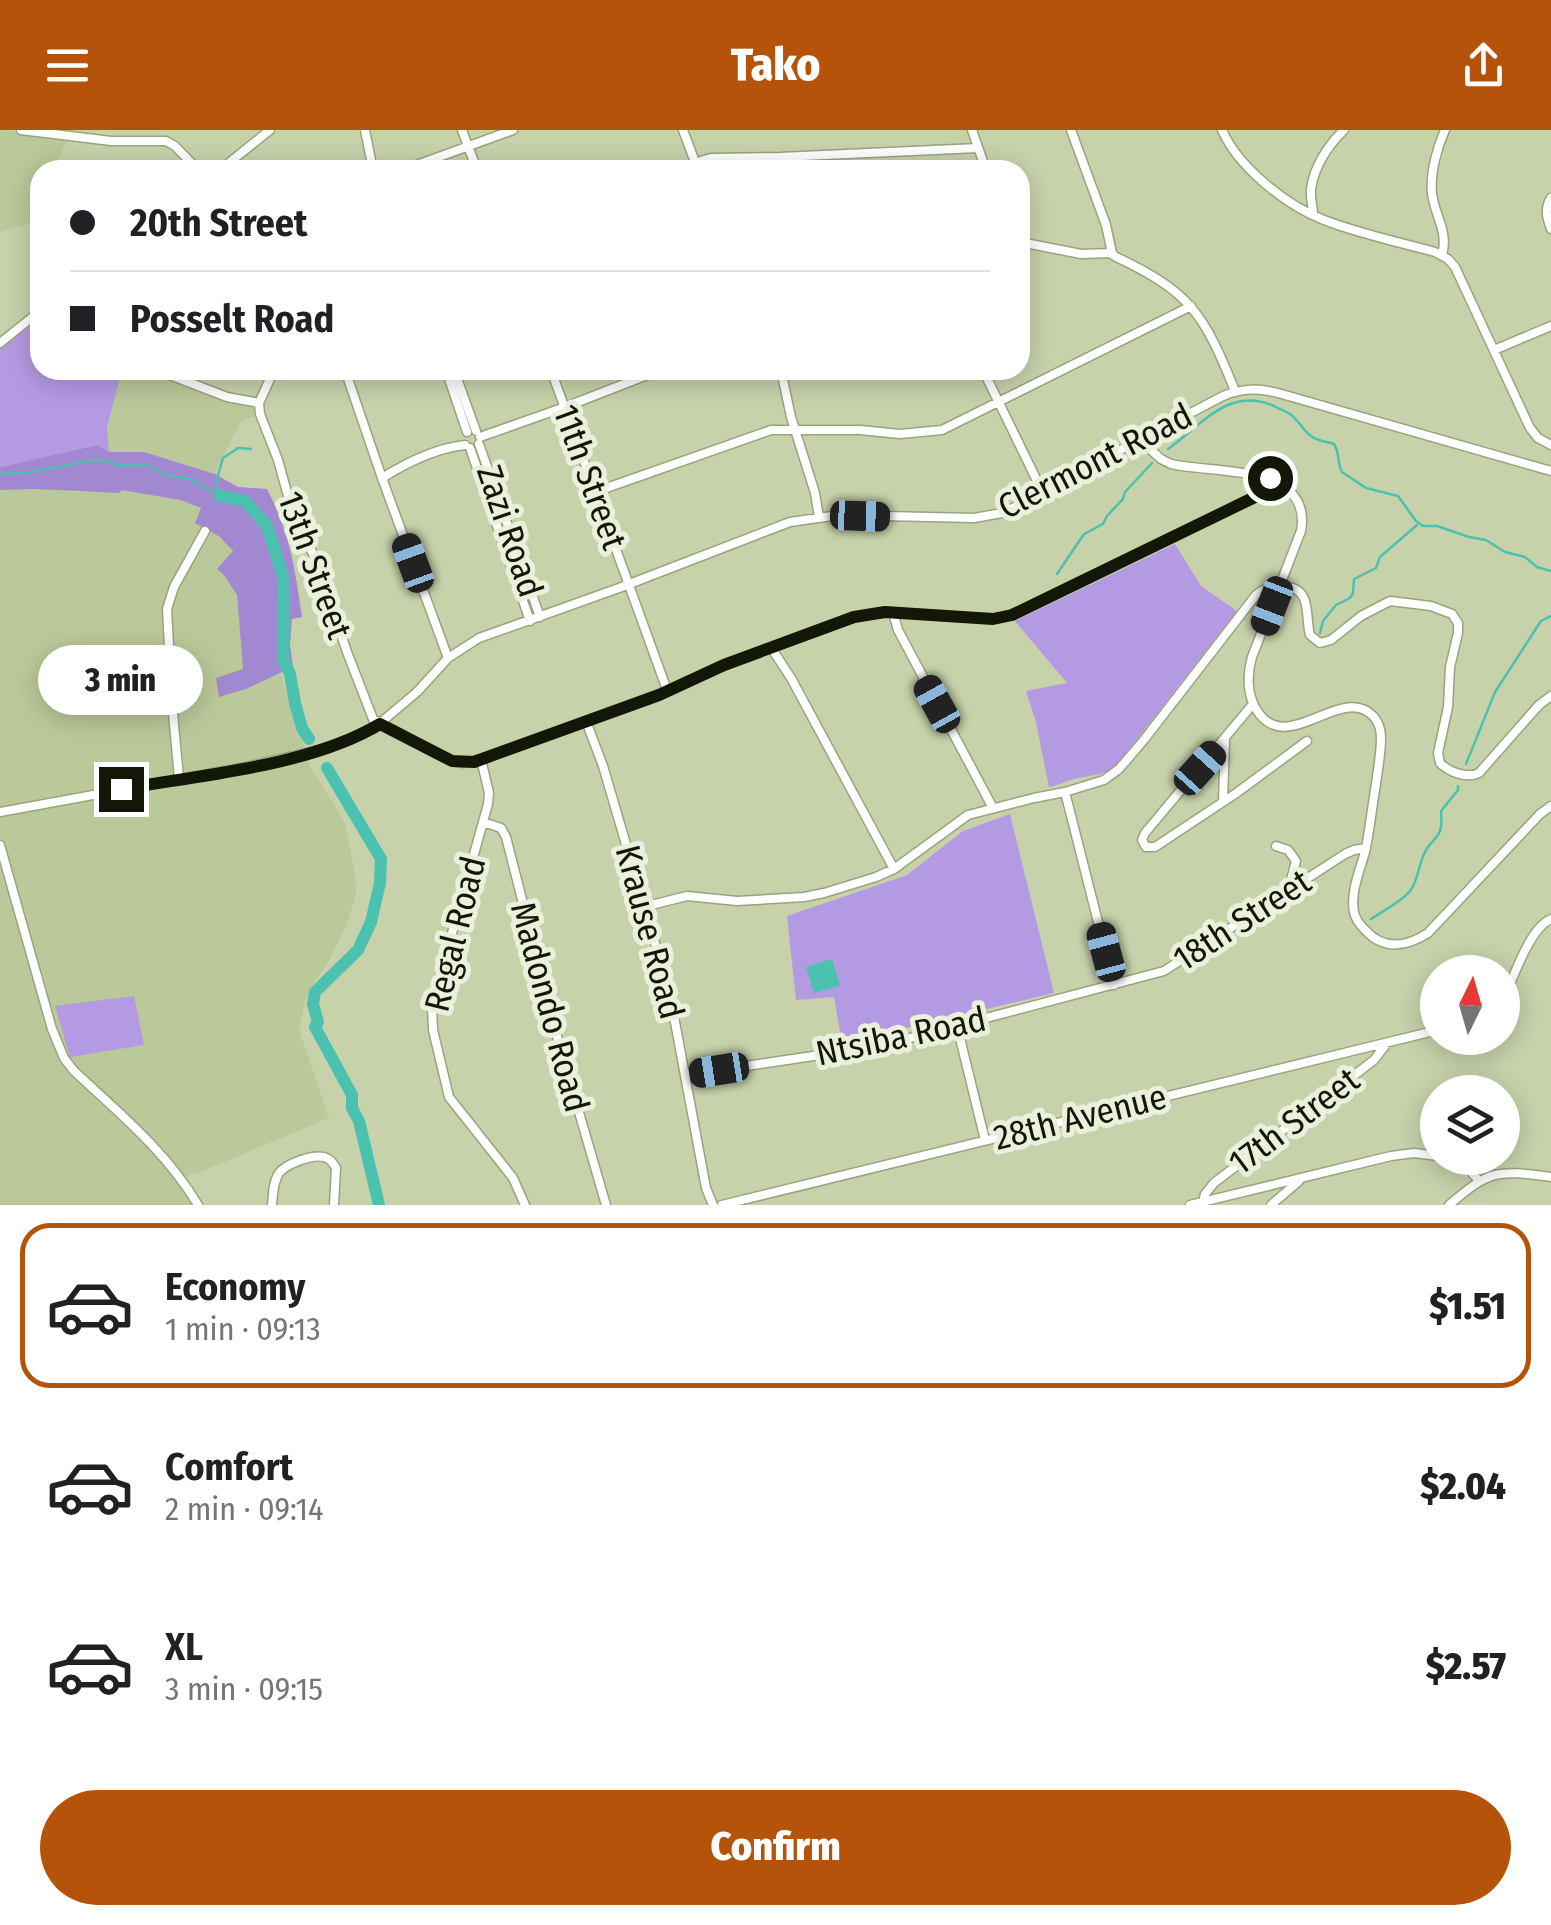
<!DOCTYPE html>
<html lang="en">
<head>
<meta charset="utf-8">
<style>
  :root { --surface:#fff; --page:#f6f6f6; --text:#202124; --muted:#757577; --line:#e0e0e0; --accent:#b45309 }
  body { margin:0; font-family:"Fira Sans Condensed",sans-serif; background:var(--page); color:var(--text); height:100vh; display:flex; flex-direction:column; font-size:38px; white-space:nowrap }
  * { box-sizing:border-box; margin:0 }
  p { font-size:32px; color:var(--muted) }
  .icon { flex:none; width:55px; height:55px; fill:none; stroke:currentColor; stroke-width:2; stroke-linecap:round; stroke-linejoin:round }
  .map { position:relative; height:1075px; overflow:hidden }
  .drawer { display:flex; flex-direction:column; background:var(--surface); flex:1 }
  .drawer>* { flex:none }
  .top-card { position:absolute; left:30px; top:30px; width:1000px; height:220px; border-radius:30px; box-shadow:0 5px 25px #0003; display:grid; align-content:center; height:220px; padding:0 40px; background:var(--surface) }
  .needle { width:65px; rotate:5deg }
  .buttons { position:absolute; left:1420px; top:825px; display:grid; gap:20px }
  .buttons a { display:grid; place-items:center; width:100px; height:100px; border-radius:50%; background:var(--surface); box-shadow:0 5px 25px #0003; font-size:50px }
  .end { position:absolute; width:45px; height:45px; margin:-22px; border:12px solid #131708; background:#fff; box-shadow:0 0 0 5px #fff }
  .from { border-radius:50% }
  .bubble { position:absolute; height:70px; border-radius:35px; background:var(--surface); box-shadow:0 5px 25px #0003; font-size:32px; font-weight:800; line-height:70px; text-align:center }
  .car { position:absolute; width:30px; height:60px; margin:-30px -15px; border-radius:12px; box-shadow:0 0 8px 2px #0007; background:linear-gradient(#222 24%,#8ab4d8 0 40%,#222 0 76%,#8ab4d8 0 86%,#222 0) }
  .top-card b { display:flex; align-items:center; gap:35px; height:95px; font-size:38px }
  .top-card b+b { border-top:2px solid var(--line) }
  .top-card i { width:25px; height:25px; background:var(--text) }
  ul { padding:18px 0 0; list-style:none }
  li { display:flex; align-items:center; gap:30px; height:165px; margin:0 20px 15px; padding:0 20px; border:5px solid transparent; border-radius:30px }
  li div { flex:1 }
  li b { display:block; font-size:38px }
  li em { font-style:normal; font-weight:800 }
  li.selected { border-color:var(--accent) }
  li>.icon { width:90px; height:90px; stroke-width:1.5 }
  .cta { display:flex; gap:20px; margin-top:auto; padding:20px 40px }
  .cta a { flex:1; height:115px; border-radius:60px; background:var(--accent); color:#fff; font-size:40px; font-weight:800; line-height:115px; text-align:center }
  header { display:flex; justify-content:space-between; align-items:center; height:130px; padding:0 40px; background:var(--accent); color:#fff; font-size:45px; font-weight:800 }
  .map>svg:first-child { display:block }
  .built { fill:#bbc899 }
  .green { fill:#b49ae2 }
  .forest { fill:#a287d1 }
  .water { fill:#4ac2af }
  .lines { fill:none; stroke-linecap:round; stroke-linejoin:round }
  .stream { stroke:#4ac2af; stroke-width:2.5 }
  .river { stroke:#4ac2af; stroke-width:12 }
  .minor-casing { stroke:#99a47e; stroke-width:11 }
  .minor { stroke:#fff; stroke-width:8 }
  .route { stroke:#131708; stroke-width:12 }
  .labels { text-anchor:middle; stroke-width:10; stroke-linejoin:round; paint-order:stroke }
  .street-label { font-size:35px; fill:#131708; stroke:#eaf0dc }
</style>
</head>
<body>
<header><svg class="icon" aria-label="menu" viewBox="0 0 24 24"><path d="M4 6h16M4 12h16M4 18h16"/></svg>Tako<svg class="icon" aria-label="share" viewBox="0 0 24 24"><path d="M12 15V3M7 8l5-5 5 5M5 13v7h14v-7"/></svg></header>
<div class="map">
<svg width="1551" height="1075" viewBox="0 0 1551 1075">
  <rect width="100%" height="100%" fill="#c7d2ab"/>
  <!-- built -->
  <path class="built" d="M 0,0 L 69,6 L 57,33 L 70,40 L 40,40 L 40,90 L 0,102 Z
    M 122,240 L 156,240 L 258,273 L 260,284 L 240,292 L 215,344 L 144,322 L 109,322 L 107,297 Z
    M 36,359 L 64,359 L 72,362 L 120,360 L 180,370 L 201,379 L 195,393 L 220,407 L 233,421 L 224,445 L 237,465 L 243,540 L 219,566 L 246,559 L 280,543 L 311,638 L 345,693 L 355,745 L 356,761 L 353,775 L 345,798 L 329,830 L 312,856 L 305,871 L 299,900 L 329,988 L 198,1043 L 181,1047 L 197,1075 L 0,1075 L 0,360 Z"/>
  <!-- green -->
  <path class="green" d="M 35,186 L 40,191 L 40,240 L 122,240 L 107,297 L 109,322 L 97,315 L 0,337 L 0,214 Z
    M 1175,414 L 1201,456 L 1237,481 L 1116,636 C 1104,646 1089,645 1074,649 C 1065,651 1058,656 1049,657 L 1036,592 L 1026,561 L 1067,553 L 1015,491 Z
    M 1010,684 L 1054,863 L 842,913 L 834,867 L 796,870 L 787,786 L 907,745 L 963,701 Z
    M 134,866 L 144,915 L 70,927 L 55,876 Z"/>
  <!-- forest -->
  <path class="forest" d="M 97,315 L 109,322 L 144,322 L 215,344 L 238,357 L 267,359 C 290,404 295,438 302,487 L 292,489 L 290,515 L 293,537 L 246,559 L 219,567 L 216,548 L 243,539 L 237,465 L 224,445 L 217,439 L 233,421 L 220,407 L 195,393 L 201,378 L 180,370 L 121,360 L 120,363 L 36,359 L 0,360 L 0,337 Z"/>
  <!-- water -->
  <path class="water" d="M 832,829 L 840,856 L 814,863 L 806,837 Z"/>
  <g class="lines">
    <!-- stream -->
    <path class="stream" d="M 1168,319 C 1201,296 1230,254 1276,277 C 1281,280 1286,281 1290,284 C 1300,291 1306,307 1319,310 C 1324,312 1329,312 1334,314 C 1340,323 1337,333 1342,342 L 1366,358 L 1398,366 L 1416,391 L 1423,396 L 1437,396 L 1469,407 L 1486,410 L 1505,422 L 1525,427 L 1537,437 L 1551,441
      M 0,344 L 30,342 L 94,330 L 105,331 L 117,335 L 147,335 L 163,344 L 190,349 L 220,366
      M 219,365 L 216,352 L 223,328 L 238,318 L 251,319
      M 1057,444 L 1084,404 L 1103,394 L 1107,386 L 1123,369 L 1125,362 L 1152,333
      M 1320,503 L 1323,491 L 1336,475 L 1350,468 L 1353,463 L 1354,449 L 1376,438 L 1380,427 L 1417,395
      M 1466,634 L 1495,562 L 1541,491 L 1551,486
      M 1371,789 C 1384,780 1400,773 1410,761 C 1420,748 1418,730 1428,717 C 1433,710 1440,706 1441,697 C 1442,694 1441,684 1441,681 L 1458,660 L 1458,656"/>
    <!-- river -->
    <path class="river" d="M 220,366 L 245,371 L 267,396 L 284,450 L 283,530 L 290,544 L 295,573 L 302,598 L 309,609
      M 327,638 L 381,729 L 380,753 L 371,792 L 358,820 L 315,862 L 313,874 L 318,892 L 315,897 L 352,965 L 352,978 L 359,991 L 379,1075"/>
    <!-- minor casing -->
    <g class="minor-casing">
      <path id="minor" d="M 21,0 L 111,11 L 166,11 L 175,16 L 198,40
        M 365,0 L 373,40
        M 462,0 L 477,40
        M 683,0 L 698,40
        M 972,0 L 986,40
        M 1071,0 L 1106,95 L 1112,123 L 1114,126 C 1191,162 1204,184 1235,261
        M 1222,0 C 1238,37 1287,76 1324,90 C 1360,104 1399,112 1435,122 L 1448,129 L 1455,137 L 1530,298 L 1538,308 L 1551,315
        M 220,40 L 270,0
        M 403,40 L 513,0
        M 670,40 L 711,28 L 780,27 L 978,18
        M 1551,68 C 1544,79 1547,88 1551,99
        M 1313,85 C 1313,77 1310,67 1311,59 C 1314,37 1328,15 1344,0
        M 1020,112 L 1081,124 L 1112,123
        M 1442,125 C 1449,101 1434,85 1432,63 C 1430,43 1437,18 1445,0
        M 0,213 L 40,181
        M 1494,220 L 1551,196
        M 157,240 L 227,267 L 259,273
        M 345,240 L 382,348 L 448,528
        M 446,240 L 467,302
        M 454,240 L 476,301
        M 551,240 L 667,560
        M 781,240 L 791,287 L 815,363 L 819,387
        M 983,240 L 1043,363
        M 259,273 L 260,284 L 278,330 L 288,366 L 318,436 L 347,522 L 373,589 L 452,631 L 464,633 L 481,629 L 659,565 L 725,535 L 853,487 L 885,482 L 993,489 L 1012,485 L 1255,367 L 1260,361 L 1263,347
        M 259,273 L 274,240
        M 480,307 L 565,277 L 660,240
        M 1140,310 L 1161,329 L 1171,334 C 1213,344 1313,333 1301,401 L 1252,527 C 1247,544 1247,564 1256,579 C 1286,630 1342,551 1374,587 C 1379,593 1381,601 1381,608 C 1381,623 1378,639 1376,654 C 1372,676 1370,700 1365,722 C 1360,740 1350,763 1354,782 C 1355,789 1361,796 1366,801 C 1385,821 1408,816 1428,803 L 1540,684 L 1551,676
        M 479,314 L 540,487
        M 470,318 L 530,491
        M 382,348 C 406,333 437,318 465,315
        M 595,362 L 771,300 L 860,300 L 900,304 L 942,300 L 1191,176
        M 893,483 L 898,500 L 993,678
        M 772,519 L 791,548 L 894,739
        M 1253,574 L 1145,703 L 1142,710 L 1146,717 L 1155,717 L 1235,664 L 1307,611
        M 586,591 L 603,636 L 662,837 L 675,892 L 706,1058 L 713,1075
        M 481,629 L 489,663 L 488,674 L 435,864 L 432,877 L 433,900 L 449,967 L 513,1048 L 525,1075
        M 179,648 L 172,573 L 167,479 L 174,457 L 205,401
        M 1065,662 L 1114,855
        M 1223,671 L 1225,608
        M 0,682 L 246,637 L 327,618 L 351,609 L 379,594 L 417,562 L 448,528 L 479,508 L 619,458 L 790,392 L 839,385 L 974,388 L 1002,383 L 1028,371 L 1088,337 L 1223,266 C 1243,258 1258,258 1278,263 L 1551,341
        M 483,692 L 501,698 L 506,707 L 558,910 L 606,1075
        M 0,715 L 52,899 L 64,928 L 74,941 C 119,983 166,1021 198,1075
        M 1276,716 L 1288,720 L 1296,731 L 1288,761
        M 643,777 L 687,766 L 737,771 L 804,767 L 824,763 L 876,747 L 894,739 L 968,685 L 1034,668 L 1065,662 L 1104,650 L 1119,639 L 1143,611 L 1256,465 C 1266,457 1275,455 1288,457 C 1312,460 1305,487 1310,505 L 1320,513 L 1331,510 L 1361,486 L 1390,471 L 1431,476 L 1452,484 L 1458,493 L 1458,503 L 1450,537 L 1448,577 L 1438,623 L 1440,633 C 1449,642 1467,649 1479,643 L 1539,575 L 1551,566
        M 1502,872 C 1513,850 1529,798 1551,789
        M 957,896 L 985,1010
        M 686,945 L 880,916 L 1164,841 L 1345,724 L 1354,720 L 1366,718
        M 1450,1028 C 1463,1032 1470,1040 1479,1051
        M 1203,1072 L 1205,1064 L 1214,1053 L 1374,930 L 1387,913
        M 272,1075 C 273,1065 273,1052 279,1043 C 286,1034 312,1024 324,1027 C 331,1029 332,1032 336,1038 L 334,1075
        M 722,1075 L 1438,900
        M 1190,1075 L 1391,1026 L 1414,1023 L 1438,1026
        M 1271,1075 L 1299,1051
        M 1449,1075 C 1491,1039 1497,1040 1551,1047"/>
    </g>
    <!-- minor -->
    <use href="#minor" class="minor"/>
  </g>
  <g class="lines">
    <!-- route -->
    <path class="route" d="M 121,659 C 201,645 310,636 380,594 L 452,631 L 474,632 L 659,565 L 724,535 L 854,487 L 885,482 L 993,489 L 1012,485 L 1255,367 L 1260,361 L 1263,347 L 1270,348"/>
  </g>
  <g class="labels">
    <!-- street labels -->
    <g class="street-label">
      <text transform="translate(1095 331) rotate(-27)" y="12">Clermont Road</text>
      <text transform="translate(590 347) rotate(70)" y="12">11th Street</text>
      <text transform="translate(510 401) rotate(71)" y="12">Zazi Road</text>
      <text transform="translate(315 435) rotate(70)" y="12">13th Street</text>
      <text transform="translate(1242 790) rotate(-33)" y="12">18th Street</text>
      <text transform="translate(650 802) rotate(75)" y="12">Krause Road</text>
      <text transform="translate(455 804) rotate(-76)" y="12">Regal Road</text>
      <text transform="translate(550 877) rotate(75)" y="12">Madondo Road</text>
      <text transform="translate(901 906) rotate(-12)" y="12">Ntsiba Road</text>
      <text transform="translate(1080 987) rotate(-14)" y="12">28th Avenue</text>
      <text transform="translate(1294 991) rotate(-37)" y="12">17th Street</text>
    </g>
  </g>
</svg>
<div class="buttons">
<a><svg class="needle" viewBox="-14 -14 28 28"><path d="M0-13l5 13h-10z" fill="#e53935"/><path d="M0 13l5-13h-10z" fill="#757577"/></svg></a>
<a><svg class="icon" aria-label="layers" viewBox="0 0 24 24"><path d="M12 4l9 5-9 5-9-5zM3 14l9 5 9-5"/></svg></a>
</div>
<i class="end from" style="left:1270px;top:348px"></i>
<i class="end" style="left:121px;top:659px"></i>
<div class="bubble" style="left:38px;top:515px;width:165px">3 min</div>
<i class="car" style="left:860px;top:386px;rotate:92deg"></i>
<i class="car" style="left:413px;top:433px;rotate:340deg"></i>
<i class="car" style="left:1272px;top:476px;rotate:201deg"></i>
<i class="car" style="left:937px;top:574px;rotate:331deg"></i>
<i class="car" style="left:1200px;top:638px;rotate:42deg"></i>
<i class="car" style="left:1106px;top:822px;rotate:345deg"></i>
<i class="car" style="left:719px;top:940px;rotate:261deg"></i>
<div class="top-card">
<b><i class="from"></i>20th Street</b>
<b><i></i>Posselt Road</b>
</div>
</div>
<section class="drawer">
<ul>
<li class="selected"><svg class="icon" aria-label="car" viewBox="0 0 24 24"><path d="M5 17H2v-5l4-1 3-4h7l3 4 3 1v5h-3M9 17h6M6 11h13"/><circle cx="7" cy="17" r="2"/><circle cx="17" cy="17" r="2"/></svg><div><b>Economy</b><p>1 min · 09:13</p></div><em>$1.51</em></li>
<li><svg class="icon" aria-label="car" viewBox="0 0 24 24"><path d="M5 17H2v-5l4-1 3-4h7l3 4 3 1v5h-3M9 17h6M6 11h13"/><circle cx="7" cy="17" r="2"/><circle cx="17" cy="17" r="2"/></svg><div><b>Comfort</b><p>2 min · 09:14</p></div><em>$2.04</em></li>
<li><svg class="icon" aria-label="car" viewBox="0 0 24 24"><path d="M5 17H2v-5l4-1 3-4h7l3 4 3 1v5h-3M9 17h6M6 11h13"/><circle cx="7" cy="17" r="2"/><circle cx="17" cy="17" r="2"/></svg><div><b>XL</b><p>3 min · 09:15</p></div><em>$2.57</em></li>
</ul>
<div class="cta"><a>Confirm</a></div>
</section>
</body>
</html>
